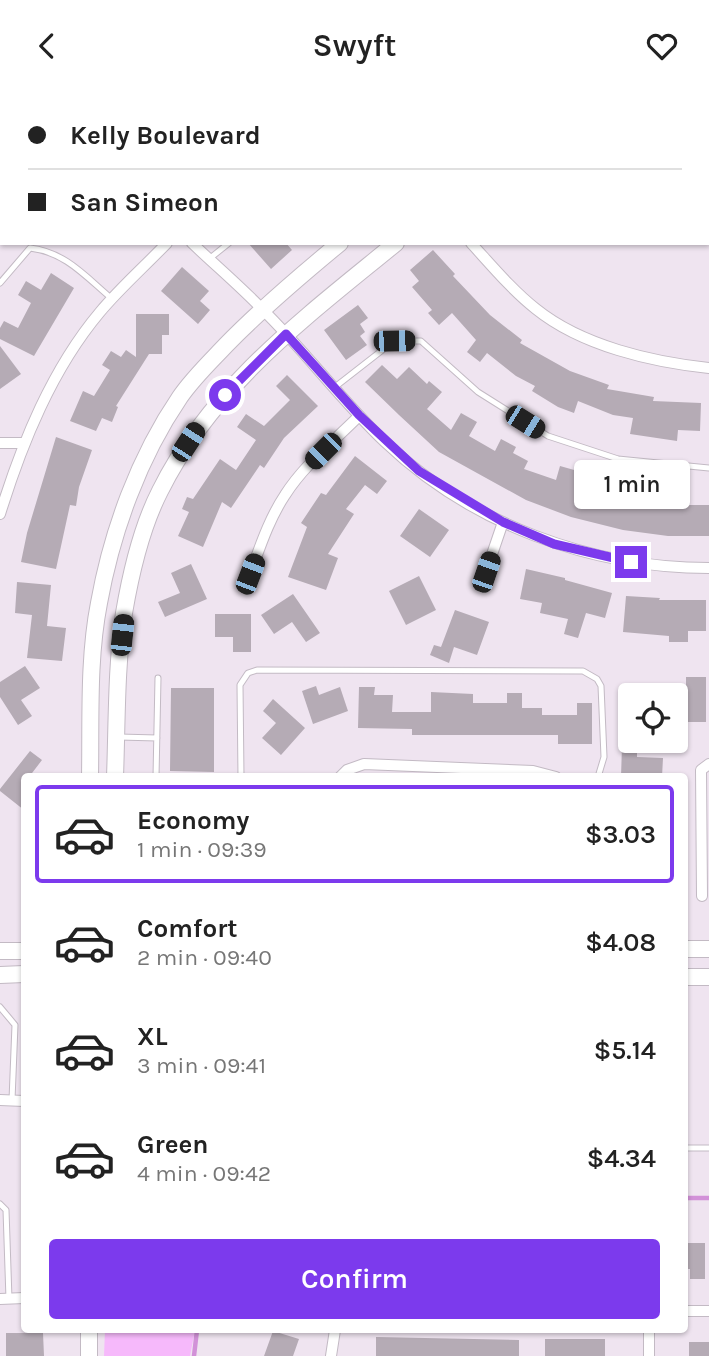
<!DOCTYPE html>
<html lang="en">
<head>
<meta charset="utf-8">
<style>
  :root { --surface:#fff; --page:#f6f6f6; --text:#222; --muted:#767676; --line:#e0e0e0; --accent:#7c3aed }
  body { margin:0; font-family:Karla,sans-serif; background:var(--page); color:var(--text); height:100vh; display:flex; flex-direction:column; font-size:26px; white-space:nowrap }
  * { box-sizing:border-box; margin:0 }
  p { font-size:23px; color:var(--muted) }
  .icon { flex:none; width:38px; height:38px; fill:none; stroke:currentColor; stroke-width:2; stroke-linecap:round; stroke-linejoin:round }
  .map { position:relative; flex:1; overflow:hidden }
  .side { position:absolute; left:21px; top:682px; width:667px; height:560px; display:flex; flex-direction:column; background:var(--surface); border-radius:7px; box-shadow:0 2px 5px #0004 }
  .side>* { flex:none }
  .guide { position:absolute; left:0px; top:0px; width:710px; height:154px; box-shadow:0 2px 5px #0004; display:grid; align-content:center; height:154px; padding:0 28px; background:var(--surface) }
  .tools { position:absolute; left:618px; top:592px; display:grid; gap:14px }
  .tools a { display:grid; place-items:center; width:70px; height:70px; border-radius:7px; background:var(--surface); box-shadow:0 2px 5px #0004; font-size:35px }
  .end { position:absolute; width:32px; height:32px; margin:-16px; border:9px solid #7c3aed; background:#fff; box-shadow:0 0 0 4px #fff }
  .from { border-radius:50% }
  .bubble { position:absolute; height:49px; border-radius:7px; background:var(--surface); box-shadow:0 2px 5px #0004; font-size:23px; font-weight:600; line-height:49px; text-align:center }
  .car { position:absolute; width:21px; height:42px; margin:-21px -10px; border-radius:9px; box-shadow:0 0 5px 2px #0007; background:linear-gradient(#222 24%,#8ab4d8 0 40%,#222 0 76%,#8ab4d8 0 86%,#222 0) }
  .guide b { display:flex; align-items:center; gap:24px; height:66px; font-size:26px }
  .guide b+b { border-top:2px solid var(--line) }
  .guide i { width:18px; height:18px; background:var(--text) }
  ul { padding:12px 0 0; list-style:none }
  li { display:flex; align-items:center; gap:21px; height:98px; margin:0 14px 10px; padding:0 14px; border:4px solid transparent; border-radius:7px }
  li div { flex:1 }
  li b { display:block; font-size:26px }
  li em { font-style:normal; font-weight:600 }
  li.on { border-color:var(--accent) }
  li>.icon { width:63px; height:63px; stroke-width:1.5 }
  .cta { display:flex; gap:14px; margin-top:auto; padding:14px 28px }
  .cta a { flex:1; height:80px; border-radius:7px; background:var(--accent); color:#fff; font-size:28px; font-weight:600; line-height:80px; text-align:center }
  header { display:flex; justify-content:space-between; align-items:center; height:91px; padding:0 28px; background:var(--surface); font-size:32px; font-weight:600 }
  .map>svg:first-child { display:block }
  .green { fill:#f6b9fb }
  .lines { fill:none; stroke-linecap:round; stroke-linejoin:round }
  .stream { stroke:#d291d8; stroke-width:4.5 }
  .building { fill:#b5abb5 }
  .lane-casing { stroke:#c3bac4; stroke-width:7 }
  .street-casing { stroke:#c3bac4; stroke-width:12 }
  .secondary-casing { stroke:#c3bac4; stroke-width:18 }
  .lane { stroke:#fff; stroke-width:5 }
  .street { stroke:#fff; stroke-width:10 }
  .secondary { stroke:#fff; stroke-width:16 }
  .route { stroke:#7c3aed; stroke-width:9 }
</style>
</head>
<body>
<header><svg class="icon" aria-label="back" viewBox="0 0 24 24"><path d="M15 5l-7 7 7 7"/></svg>Swyft<svg class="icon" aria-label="heart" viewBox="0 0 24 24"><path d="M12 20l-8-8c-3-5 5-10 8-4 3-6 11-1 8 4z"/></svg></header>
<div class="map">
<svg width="709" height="1265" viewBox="0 0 709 1265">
  <rect width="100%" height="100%" fill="#efe4f0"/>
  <!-- green -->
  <path class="green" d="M 105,1239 L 195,1239 L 190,1265 L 104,1265 Z"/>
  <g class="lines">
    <!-- stream -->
    <path class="stream" d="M 684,1107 L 709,1107
      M 194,1265 L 197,1239"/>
  </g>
  <!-- building -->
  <path class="building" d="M 248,152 L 286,152 L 292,159 L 271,178 Z
    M 433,159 L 455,183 L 453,185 L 490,224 L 522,249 L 520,252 L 570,280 L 609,294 L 607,298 L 654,306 L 653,310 L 701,312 L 700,340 L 678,339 L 677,350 L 630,343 L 633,327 L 613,324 L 578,310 L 574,322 L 558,316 L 532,300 L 535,295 L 516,285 L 487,262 L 480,271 L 467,261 L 476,249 L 452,222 L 439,234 L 428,222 L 432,219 L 412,196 L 419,190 L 410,179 Z
    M 182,176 L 209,200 L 200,210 L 210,219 L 198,233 L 161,200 Z
    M 51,182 L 74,197 L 34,265 L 0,248 L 0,237 L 4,230 L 18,237 L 31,212 L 18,204 L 26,190 L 41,199 Z
    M 358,214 L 368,227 L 360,233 L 365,241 L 360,245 L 367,254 L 346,269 L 324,239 Z
    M 136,223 L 169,223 L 169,244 L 162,244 L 162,263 L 149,263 L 116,315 L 118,316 L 112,331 L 102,327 L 96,340 L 70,330 L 83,300 L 94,305 L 110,279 L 102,274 L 111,260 L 121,266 L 126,259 L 136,266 Z
    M 0,255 L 21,283 L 0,298 Z
    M 382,274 L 397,288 L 409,276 L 427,293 L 429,290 L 442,301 L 427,318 L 451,339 L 461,322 L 477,331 L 469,345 L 495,360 L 501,348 L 516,356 L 513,362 L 528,370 L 524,378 L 556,389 L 560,375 L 599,386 L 595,400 L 625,407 L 626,397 L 643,400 L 642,412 L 672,416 L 672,414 L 709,414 L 709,445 L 668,445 L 623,439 L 571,426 L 526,409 L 439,361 L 399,324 L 365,291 Z
    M 287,284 L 318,315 L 284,347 L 264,377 L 260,374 L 231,417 L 222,411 L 203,456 L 178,445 L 189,421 L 182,418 L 187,406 L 193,408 L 220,368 L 236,379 L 256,349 L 237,336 L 246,323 L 264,335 L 290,309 L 276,295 Z
    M 56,346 L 92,359 L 79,396 L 76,415 L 70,414 L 56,478 L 21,471 L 27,442 Z
    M 355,365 L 387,390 L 377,403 L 365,394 L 346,418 L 354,423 L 328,463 L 338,467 L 326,499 L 288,486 L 307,436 L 301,432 L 321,402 L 326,404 Z
    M 419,418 L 449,439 L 430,466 L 400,445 Z
    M 191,473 L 207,508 L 165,526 L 158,511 L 180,502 L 171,482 Z
    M 526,478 L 565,487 L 565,489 L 612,502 L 605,527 L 586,522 L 578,547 L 564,543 L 568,528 L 540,522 L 542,512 L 520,508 Z
    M 419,485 L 436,519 L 406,534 L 389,500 Z
    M 17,491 L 51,494 L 47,535 L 66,537 L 62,570 L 27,567 L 32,524 L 15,522 Z
    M 293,503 L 320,542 L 306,551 L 292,531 L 274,543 L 261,524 Z
    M 626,505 L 660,507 L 659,509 L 706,509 L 706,540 L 688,540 L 688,551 L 669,551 L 669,545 L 623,541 Z
    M 455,519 L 489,531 L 477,564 L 454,556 L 449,572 L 430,564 L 434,554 L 441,556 Z
    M 215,523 L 251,523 L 251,561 L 233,561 L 233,546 L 215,546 Z
    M 25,575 L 40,597 L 21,609 L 32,625 L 18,634 L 0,606 L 0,591 Z
    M 686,586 L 706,586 L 706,631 L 679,631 L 679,610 L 686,610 Z
    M 316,595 L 319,604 L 340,596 L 348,620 L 313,633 L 302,600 Z
    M 359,596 L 375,596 L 374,604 L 393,604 L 392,621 L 431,621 L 431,601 L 473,603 L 473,612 L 507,612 L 507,602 L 522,602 L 522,617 L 542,617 L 542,624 L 577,624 L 577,612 L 592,612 L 592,653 L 558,653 L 558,644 L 412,644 L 412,638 L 358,637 Z
    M 171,597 L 214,597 L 214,681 L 170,680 Z
    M 273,608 L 305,637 L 281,664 L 262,647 L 276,632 L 263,620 Z
    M 622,655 L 637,656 L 637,666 L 663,667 L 662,686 L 621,686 Z
    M 30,660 L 42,669 L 29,686 L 24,686 L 24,719 L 0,700 L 0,698 Z
    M 684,1152 L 705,1152 L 705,1188 L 690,1188 L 690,1178 L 684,1178 Z
    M 273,1240 L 299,1248 L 293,1265 L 264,1265 Z
    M 6,1242 L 43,1242 L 44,1265 L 6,1265 Z
    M 376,1246 L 519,1249 L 519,1265 L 376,1265 Z
    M 545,1248 L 605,1248 L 605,1265 L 545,1265 Z
    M 689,1251 L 709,1251 L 709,1265 L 689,1265 Z"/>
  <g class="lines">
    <!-- lane casing -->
    <g class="lane-casing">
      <path id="lane" d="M 217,2 L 217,0
        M 209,168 L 229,152
        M 0,192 L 30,157 C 65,161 85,185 111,207
        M 335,296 L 394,250 L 421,250 L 478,301 L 548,345 L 618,368 L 709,377
        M 119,646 L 157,647
        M 156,686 L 158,587
        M 241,686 L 240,594 L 248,582 L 257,579 L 583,580 L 597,588 L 601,595 L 604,666 L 598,686
        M 0,916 L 15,934 L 12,1009
        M 684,1057 L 709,1057
        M 0,1113 L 6,1119 L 9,1208"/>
    </g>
    <!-- street casing -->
    <g class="street-casing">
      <path id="street" d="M 121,0 L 121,2
        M 356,0 L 357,2
        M 192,152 C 215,174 240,195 262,218 C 305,260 341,309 385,351 C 471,433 591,477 709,477
        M 471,152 C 492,175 512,199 536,218 C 582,255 652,271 709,277
        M 0,352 L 24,352
        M 0,423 C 22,352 52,278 100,221 C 120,197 145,175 167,152
        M 486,481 L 503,431
        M 250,483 C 260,456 269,428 285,404 C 304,374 334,350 359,325
        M 340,686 L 347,679 L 364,673 L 533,680 L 556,686
        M 702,805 L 701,679 L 709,673
        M 0,1009 L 24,1010
        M 0,1208 L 24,1207
        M 684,1220 L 709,1220
        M 649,1239 L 649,1265
        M 331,1265 L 335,1239"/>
    </g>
    <!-- secondary casing -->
    <g class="secondary-casing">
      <path id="secondary" d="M 530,2 L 532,0
        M 594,2 L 597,0
        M 90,686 C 91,628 88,568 99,512 C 112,440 139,366 180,306 C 193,287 210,271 226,254 C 262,217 300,185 340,152
        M 115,686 C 117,632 116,576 124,522 C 131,481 141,437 160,400 C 212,295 307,225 396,152
        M 684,858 L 709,858
        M 0,860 L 24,860
        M 0,884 L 24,883
        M 684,886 L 709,886
        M 89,1265 L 89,1239"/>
    </g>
    <!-- lane -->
    <use href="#lane" class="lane"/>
    <!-- street -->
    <use href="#street" class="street"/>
    <!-- secondary -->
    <use href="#secondary" class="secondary"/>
  </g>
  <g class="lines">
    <!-- route -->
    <path class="route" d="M 225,304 L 286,243 L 359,324 L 419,380 L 503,431 L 554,453 L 631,471"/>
  </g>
</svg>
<div class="tools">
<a><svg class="icon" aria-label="locate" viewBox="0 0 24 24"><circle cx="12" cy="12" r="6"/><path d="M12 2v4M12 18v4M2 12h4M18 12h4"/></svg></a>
</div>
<i class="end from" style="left:225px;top:304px"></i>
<i class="end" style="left:631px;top:471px"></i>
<div class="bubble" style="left:574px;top:369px;width:116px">1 min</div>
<i class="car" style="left:394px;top:250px;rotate:89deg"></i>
<i class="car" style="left:525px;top:331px;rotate:122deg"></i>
<i class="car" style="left:188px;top:351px;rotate:33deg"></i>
<i class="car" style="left:323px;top:360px;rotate:225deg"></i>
<i class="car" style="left:486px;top:481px;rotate:19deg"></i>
<i class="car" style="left:250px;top:483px;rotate:21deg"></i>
<i class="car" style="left:122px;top:544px;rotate:6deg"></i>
<div class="guide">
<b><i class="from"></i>Kelly Boulevard</b>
<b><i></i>San Simeon</b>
</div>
<section class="side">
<ul>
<li class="on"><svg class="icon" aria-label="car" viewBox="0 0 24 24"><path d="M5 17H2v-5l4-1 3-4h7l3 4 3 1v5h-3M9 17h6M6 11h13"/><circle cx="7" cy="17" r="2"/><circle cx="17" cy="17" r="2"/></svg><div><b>Economy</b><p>1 min · 09:39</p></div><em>$3.03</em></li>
<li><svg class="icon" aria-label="car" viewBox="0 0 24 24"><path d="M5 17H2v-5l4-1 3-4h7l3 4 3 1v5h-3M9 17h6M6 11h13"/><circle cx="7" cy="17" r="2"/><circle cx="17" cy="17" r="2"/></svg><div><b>Comfort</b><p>2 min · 09:40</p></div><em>$4.08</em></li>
<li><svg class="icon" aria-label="car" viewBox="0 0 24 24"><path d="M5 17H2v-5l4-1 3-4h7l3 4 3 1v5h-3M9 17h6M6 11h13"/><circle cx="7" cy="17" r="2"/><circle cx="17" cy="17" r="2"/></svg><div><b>XL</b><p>3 min · 09:41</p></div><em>$5.14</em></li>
<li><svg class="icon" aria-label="car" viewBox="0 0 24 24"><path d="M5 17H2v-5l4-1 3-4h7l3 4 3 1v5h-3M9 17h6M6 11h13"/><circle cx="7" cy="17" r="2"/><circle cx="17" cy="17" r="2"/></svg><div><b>Green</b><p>4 min · 09:42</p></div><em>$4.34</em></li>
</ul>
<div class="cta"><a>Confirm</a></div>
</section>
</div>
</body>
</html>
